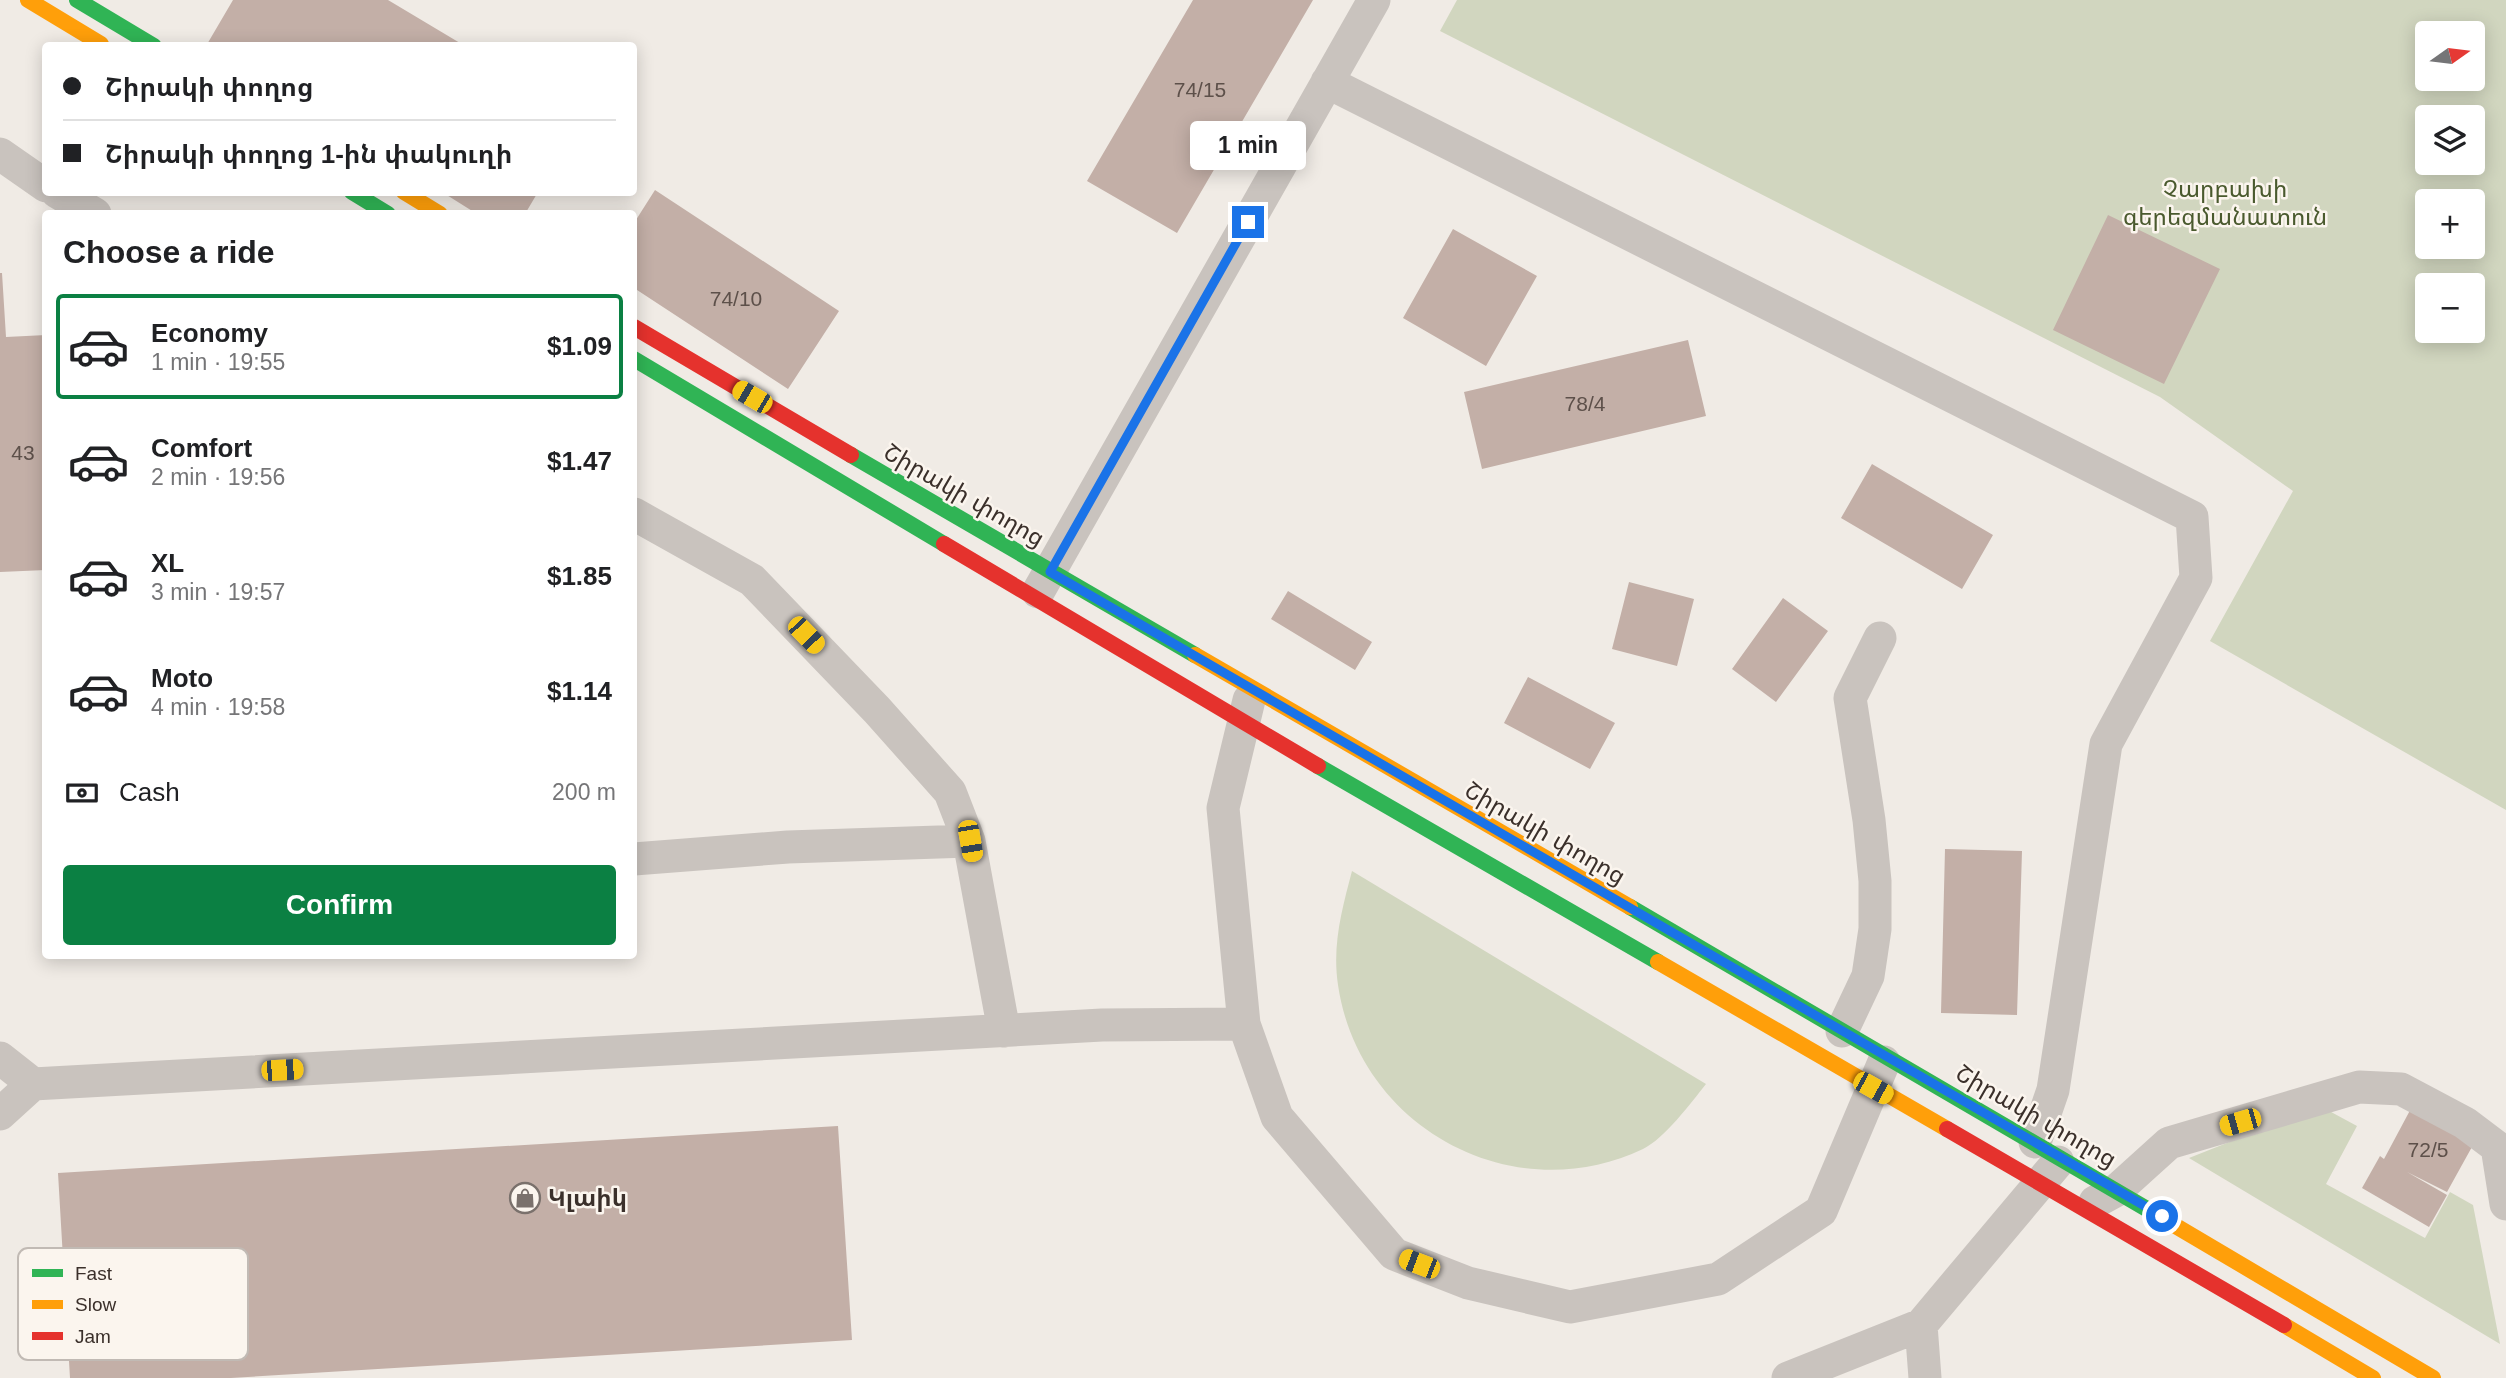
<!DOCTYPE html>
<html lang="en">
<head>
<meta charset="utf-8">
<style>
  :root { --surface:#fff; --page:#f6f6f6; --text:#202124; --muted:#757577; --line:#e0e0e0; --accent:#0b8043 }
  body { margin:0; font-family:Helvetica,"Noto Sans Armenian",sans-serif; background:var(--page); color:var(--text); height:100vh; display:flex; flex-direction:column; font-size:26px; white-space:nowrap }
  * { box-sizing:border-box; margin:0 }
  p { font-size:23px; color:var(--muted) }
  .icon { flex:none; width:38px; height:38px; fill:none; stroke:currentColor; stroke-width:2; stroke-linecap:round; stroke-linejoin:round }
  .map { position:relative; flex:1; overflow:hidden }
  .panel { position:absolute; left:42px; top:210px; width:595px; height:749px; display:flex; flex-direction:column; background:var(--surface); border-radius:7px; box-shadow:0 4px 18px #0003 }
  .panel>* { flex:none }
  .guide { position:absolute; left:42px; top:42px; width:595px; height:154px; border-radius:7px; box-shadow:0 4px 18px #0003; display:grid; align-content:center; height:154px; padding:0 21px; background:var(--surface) }
  .needle { width:46px; rotate:76deg }
  .controls { position:absolute; left:2415px; top:21px; display:grid; gap:14px }
  .controls a { display:grid; place-items:center; width:70px; height:70px; border-radius:7px; background:var(--surface); box-shadow:0 4px 18px #0003; font-size:35px }
  .end { position:absolute; width:32px; height:32px; margin:-16px; border:9px solid #1a73e8; background:#fff; box-shadow:0 0 0 4px #fff }
  .from { border-radius:50% }
  .bubble { position:absolute; height:49px; border-radius:7px; background:var(--surface); box-shadow:0 4px 18px #0003; font-size:23px; font-weight:800; line-height:49px; text-align:center }
  .car { position:absolute; width:21px; height:42px; margin:-21px -10px; border-radius:9px; box-shadow:0 0 5px 2px #0007; background:linear-gradient(#f5c518 24%,#345 0 40%,#f5c518 0 76%,#345 0 86%,#f5c518 0) }
  .guide b { display:flex; align-items:center; gap:24px; height:66px; font-size:26px }
  .guide b+b { border-top:2px solid var(--line) }
  .guide i { width:18px; height:18px; background:var(--text) }
  ul { padding:0; list-style:none }
  li { display:flex; align-items:center; gap:21px; height:105px; margin:0 14px 10px; padding:0 7px; border:4px solid transparent; border-radius:7px }
  li div { flex:1 }
  li b { display:block; font-size:26px }
  li em { font-style:normal; font-weight:800 }
  li.selected { border-color:var(--accent) }
  li>.icon { width:63px; height:63px; stroke-width:1.5 }
  h2 { padding:0 21px; font-size:32px; line-height:84px }
  .pay { display:flex; align-items:center; gap:18px; height:77px; padding:0 21px; font-size:26px }
  .pay p { margin-inline-start:auto }
  .cta { display:flex; gap:14px; margin-top:auto; padding:14px 21px }
  .cta a { flex:1; height:80px; border-radius:7px; background:var(--accent); color:#fff; font-size:28px; font-weight:800; line-height:80px; text-align:center }
  .map>svg:first-child { display:block }
  .green { fill:#d1d6bf; fill-rule:evenodd }
  .building { fill:#c3afa7 }
  .lines { fill:none; stroke-linecap:round; stroke-linejoin:round }
  .lane { stroke:#c9c3be; stroke-width:33 }
  .fast { stroke:#30b455; stroke-width:16 }
  .slow { stroke:#ff9f0a; stroke-width:16 }
  .jam { stroke:#e5322d; stroke-width:16 }
  .route { stroke:#1a73e8; stroke-width:9 }
  .labels { text-anchor:middle; stroke-width:5; stroke-linejoin:round; paint-order:stroke }
  .number-label { font-size:21px; fill:#5d504a }
  .park-label { font-size:24px; fill:#4a5a2e; stroke:#fbf5ee }
  .street-label { font-size:24px; fill:#3b302b; stroke:#fbf5ee }
  .poi-label { font-size:24px; font-weight:bold; fill:#3b302b; stroke:#fbf5ee; text-anchor:start }
  .key { fill:#fbf5ee; stroke:#c1bab4; stroke-width:2 }
  .key-label { font-size:19px; fill:#3b302b }
</style>
</head>
<body>
<div class="map">
<svg width="2506" height="1378" viewBox="0 0 2506 1378">
  <rect width="100%" height="100%" fill="#f0ebe5"/>
  <!-- green -->
  <path class="green" d="M 1457,0 L 2506,0 L 2506,810 L 2210,641 L 2293,491 L 2160,397 L 1440,31 ZM 2427,33 L 2473,33 L 2473,79 L 2427,79 ZM 2427,117 L 2473,117 L 2473,163 L 2427,163 ZM 2427,201 L 2473,201 L 2473,247 L 2427,247 ZM 2427,285 L 2473,285 L 2473,331 L 2427,331 Z
    M 1352,871 L 1706,1084 C 1691,1103 1664,1139 1643,1149 C 1513,1211 1359,1128 1338,985 C 1332,945 1342,909 1352,871 Z
    M 2320,1106 L 2357,1126 L 2326,1184 L 2425,1238 L 2450,1192 L 2473,1205 L 2500,1344 L 2189,1158 Z"/>
  <!-- building -->
  <path class="building" d="M 233,0 L 388,0 L 465,46 L 206,46 Z
    M 1193,0 L 1313,0 L 1177,233 L 1087,181 Z
    M 655,190 L 839,311 L 788,389 L 634,288 L 634,223 Z
    M 442,192 L 538,192 L 525,214 L 477,214 Z
    M 2108,215 L 2220,269 L 2164,384 L 2053,330 Z
    M 1453,229 L 1537,276 L 1486,366 L 1403,318 Z
    M 0,273 L 2,273 L 6,337 L 46,335 L 46,570 L 0,572 Z
    M 1688,340 L 1706,416 L 1482,469 L 1464,392 Z
    M 1872,464 L 1993,535 L 1962,589 L 1841,518 Z
    M 1629,582 L 1694,599 L 1677,666 L 1612,649 Z
    M 1288,591 L 1372,642 L 1355,670 L 1271,619 Z
    M 1783,598 L 1828,631 L 1776,702 L 1732,669 Z
    M 1528,677 L 1615,723 L 1590,769 L 1504,723 Z
    M 1945,849 L 2022,851 L 2017,1015 L 1941,1013 Z
    M 2415,1101 L 2478,1136 L 2447,1192 L 2407,1172 L 2447,1195 L 2429,1227 L 2362,1188 L 2380,1156 L 2384,1159 Z
    M 838,1126 L 852,1340 L 231,1378 L 70,1378 L 58,1173 Z"/>
  <g class="lines">
    <!-- lane -->
    <path class="lane" d="M 1327,82 L 2192,517 L 2196,578 L 2106,744 L 2053,1090 L 2035,1142
      M 0,154 L 46,186
      M 57,192 L 95,214
      M 634,514 L 752,580 L 877,710 L 950,792 L 969,841 L 1004,1031
      M 1038,592 L 1374,0
      M 1249,700 L 1223,808 L 1244,1024 L 1277,1117 L 1394,1254 L 1468,1283 L 1570,1307 L 1718,1279 L 1821,1211 L 1884,1062
      M 634,859 L 788,847 L 969,841
      M 1842,1031 L 1868,976 L 1875,929 L 1875,881 L 1869,820 L 1850,698 L 1880,638
      M 0,1058 L 33,1084 L 1102,1025 L 1244,1024
      M 0,1114 L 33,1084
      M 2095,1202 L 2117,1190 L 2169,1143 L 2359,1087 L 2401,1089 L 2465,1123 L 2497,1147 L 2506,1204
      M 1921,1325 L 1925,1378
      M 1788,1378 L 1921,1325 L 2058,1162"/>
    <!-- fast -->
    <path class="fast" d="M 77,0 L 154,46
      M 352,192 L 388,214
      M 634,359 L 944,544
      M 851,455 L 1195,655
      M 1318,766 L 1658,962
      M 1630,907 L 2152,1212"/>
    <!-- slow -->
    <path class="slow" d="M 28,0 L 101,44
      M 404,192 L 440,214
      M 1195,655 L 1630,907
      M 1658,962 L 1947,1129
      M 2152,1212 L 2433,1378
      M 2284,1325 L 2373,1378"/>
    <!-- jam -->
    <path class="jam" d="M 634,327 L 851,455
      M 944,544 L 1318,766
      M 1947,1129 L 2284,1325"/>
  </g>
  <g class="lines">
    <!-- route -->
    <path class="route" d="M 1248,222 L 1050,572 L 2162,1216"/>
  </g>
  <!-- icons -->
  <defs>
    <g id="shop-ring" transform="scale(1.575)"><circle r="9.5" fill="#fbf5ee" stroke="#7a716c" stroke-width="1.5"/><path d="M-5-2.5h2.3a2.7 3.5 0 0 1 5.4 0H5L5.5 6h-11ZM-1.5-2.5h3a1.5 2.3 0 0 0-3 0Z" fill="#7a716c"/></g>
  </defs>
  <g fill-rule="evenodd">
    <use href="#shop-ring" x="525" y="1198"/>
  </g>
  <g class="labels">
    <!-- number labels -->
    <g class="number-label">
      <text x="1200" y="97">74/15</text>
      <text x="736" y="306">74/10</text>
      <text x="1585" y="411">78/4</text>
      <text x="23" y="460">43</text>
      <text x="2428" y="1157">72/5</text>
    </g>
    <!-- park labels -->
    <g class="park-label">
      <text x="2225" y="197">Չարբախի<tspan x="2225" dy="28">գերեզմանատուն</tspan></text>
    </g>
    <!-- street labels -->
    <g class="street-label">
      <text transform="translate(964 495) rotate(30)" y="8">Շիրակի փողոց</text>
      <text transform="translate(1545 833) rotate(30)" y="8">Շիրակի փողոց</text>
      <text transform="translate(2036 1116) rotate(30)" y="8">Շիրակի փողոց</text>
    </g>
    <!-- poi labels -->
    <g class="poi-label">
      <text x="548" y="1206">Կլաիկ</text>
    </g>
  </g>
  <!-- legend -->
  <rect x="18" y="1248" width="230" height="112" rx="10" class="key"/>
  <rect x="32" y="1269" width="31" height="8" fill="#30b455"/>
  <rect x="32" y="1300" width="31" height="9" fill="#ff9f0a"/>
  <rect x="32" y="1332" width="31" height="8" fill="#e5322d"/>
  <g class="key-label">
    <text x="75" y="1280">Fast</text>
    <text x="75" y="1311">Slow</text>
    <text x="75" y="1343">Jam</text>
  </g>
</svg>
<div class="controls">
<a><svg class="needle" viewBox="-14 -14 28 28"><path d="M0-13l5 13h-10z" fill="#e53935"/><path d="M0 13l5-13h-10z" fill="#757577"/></svg></a>
<a><svg class="icon" aria-label="layers" viewBox="0 0 24 24"><path d="M12 4l9 5-9 5-9-5zM3 14l9 5 9-5"/></svg></a>
<a>+</a>
<a>−</a>
</div>
<i class="end from" style="left:2162px;top:1216px"></i>
<i class="end" style="left:1248px;top:222px"></i>
<div class="bubble" style="left:1190px;top:121px;width:116px">1 min</div>
<i class="car" style="left:752px;top:397px;rotate:300deg"></i>
<i class="car" style="left:806px;top:635px;rotate:136deg"></i>
<i class="car" style="left:970px;top:841px;rotate:170deg"></i>
<i class="car" style="left:282px;top:1070px;rotate:87deg"></i>
<i class="car" style="left:1873px;top:1088px;rotate:119deg"></i>
<i class="car" style="left:2240px;top:1122px;rotate:254deg"></i>
<i class="car" style="left:1419px;top:1264px;rotate:291deg"></i>
<div class="guide">
<b><i class="from"></i>Շիրակի փողոց</b>
<b><i></i>Շիրակի փողոց 1-ին փակուղի</b>
</div>
<section class="panel">
<h2>Choose a ride</h2>
<ul>
<li class="selected"><svg class="icon" aria-label="car" viewBox="0 0 24 24"><path d="M5 17H2v-5l4-1 3-4h7l3 4 3 1v5h-3M9 17h6M6 11h13"/><circle cx="7" cy="17" r="2"/><circle cx="17" cy="17" r="2"/></svg><div><b>Economy</b><p>1 min · 19:55</p></div><em>$1.09</em></li>
<li><svg class="icon" aria-label="car" viewBox="0 0 24 24"><path d="M5 17H2v-5l4-1 3-4h7l3 4 3 1v5h-3M9 17h6M6 11h13"/><circle cx="7" cy="17" r="2"/><circle cx="17" cy="17" r="2"/></svg><div><b>Comfort</b><p>2 min · 19:56</p></div><em>$1.47</em></li>
<li><svg class="icon" aria-label="car" viewBox="0 0 24 24"><path d="M5 17H2v-5l4-1 3-4h7l3 4 3 1v5h-3M9 17h6M6 11h13"/><circle cx="7" cy="17" r="2"/><circle cx="17" cy="17" r="2"/></svg><div><b>XL</b><p>3 min · 19:57</p></div><em>$1.85</em></li>
<li><svg class="icon" aria-label="car" viewBox="0 0 24 24"><path d="M5 17H2v-5l4-1 3-4h7l3 4 3 1v5h-3M9 17h6M6 11h13"/><circle cx="7" cy="17" r="2"/><circle cx="17" cy="17" r="2"/></svg><div><b>Moto</b><p>4 min · 19:58</p></div><em>$1.14</em></li>
</ul>
<div class="pay"><svg class="icon" aria-label="cash" viewBox="0 0 24 24"><path d="M3 7h18v10H3z"/><circle cx="12" cy="12" r="2"/></svg>Cash<p>200 m</p></div>
<div class="cta"><a>Confirm</a></div>
</section>
</div>
</body>
</html>
